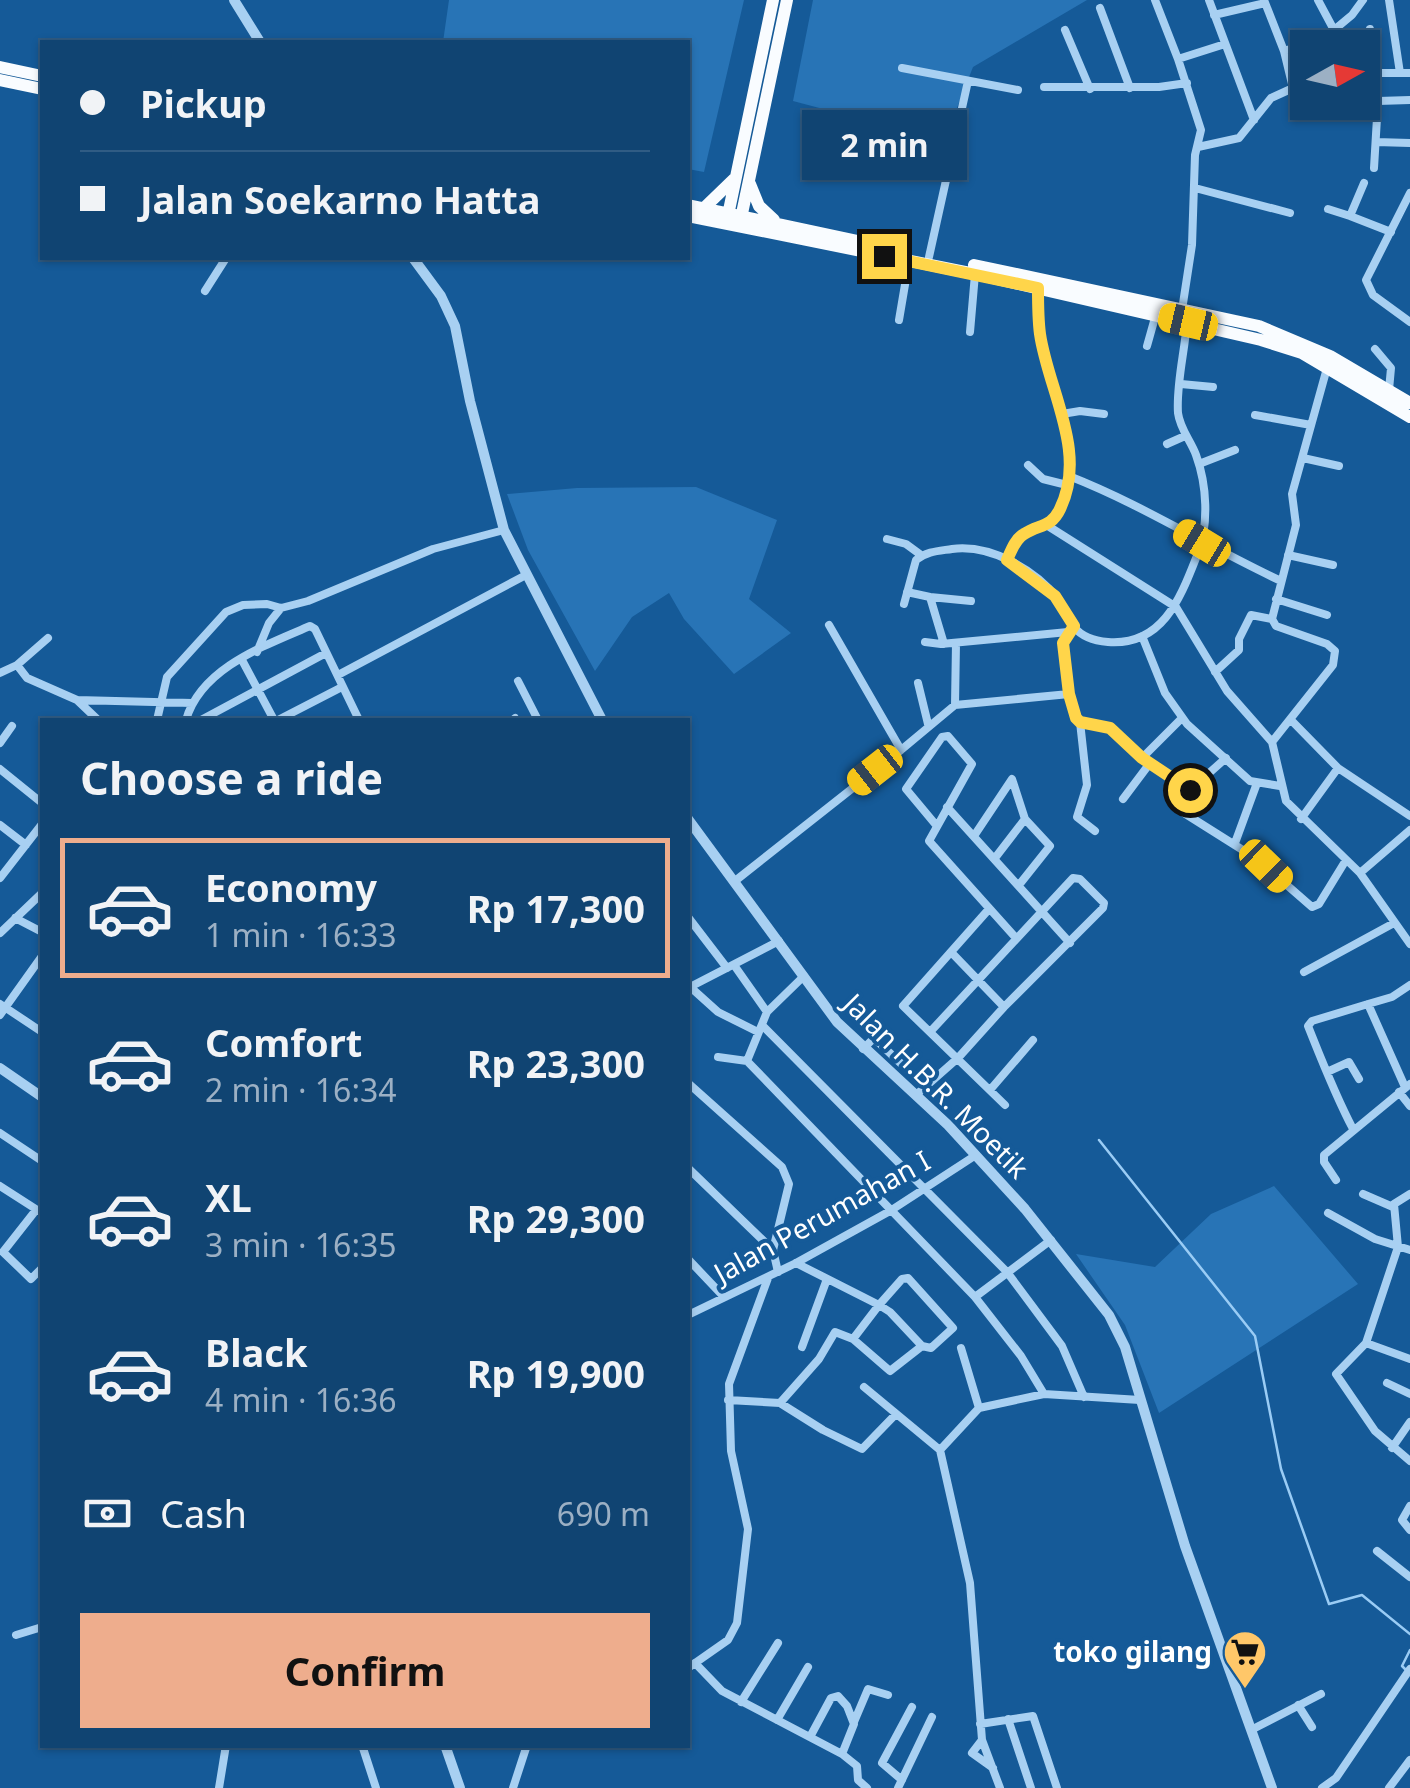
<!DOCTYPE html>
<html lang="en">
<head>
<meta charset="utf-8">
<style>
  :root { --surface:#104472; --page:#194b77; --text:#f1f3f6; --muted:#9cb0c4; --line:#305c84; --accent:#eead8d }
  body { margin:0; font-family:"Noto Sans",sans-serif; background:var(--page); color:var(--text); height:100vh; display:flex; flex-direction:column; font-size:38px; white-space:nowrap }
  * { box-sizing:border-box; margin:0 }
  p { font-size:32px; color:var(--muted) }
  .icon { flex:none; width:55px; height:55px; fill:none; stroke:currentColor; stroke-width:2; stroke-linecap:round; stroke-linejoin:round }
  .map { position:relative; flex:1; overflow:hidden }
  .side { position:absolute; left:40px; top:718px; width:650px; height:1030px; display:flex; flex-direction:column; background:var(--surface); border-radius:0px; box-shadow:0 2px 8px #0004,0 0 0 2px var(--line) }
  .side>* { flex:none }
  .top-card { position:absolute; left:40px; top:40px; width:650px; height:220px; border-radius:0px; box-shadow:0 2px 8px #0004,0 0 0 2px var(--line); display:grid; align-content:center; height:220px; padding:0 40px; background:var(--surface) }
  .needle { width:65px; rotate:82deg }
  .tools { position:absolute; left:1290px; top:30px; display:grid; gap:20px }
  .tools a { display:grid; place-items:center; width:90px; height:90px; border-radius:0px; background:var(--surface); box-shadow:0 2px 8px #0004,0 0 0 2px var(--line); font-size:50px }
  .end { position:absolute; width:45px; height:45px; margin:-22px; border:12px solid #ffd54a; background:#111; box-shadow:0 0 0 5px #111 }
  .from { border-radius:50% }
  .bubble { position:absolute; height:70px; border-radius:0px; background:var(--surface); box-shadow:0 2px 8px #0004,0 0 0 2px var(--line); font-size:32px; font-weight:700; line-height:70px; text-align:center }
  .car { position:absolute; width:30px; height:60px; margin:-30px -15px; border-radius:12px; box-shadow:0 0 8px 2px #0007; background:linear-gradient(#f5c518 24%,#345 0 40%,#f5c518 0 76%,#345 0 86%,#f5c518 0) }
  .top-card b { display:flex; align-items:center; gap:35px; height:95px; font-size:38px }
  .top-card b+b { border-top:2px solid var(--line) }
  .top-card i { width:25px; height:25px; background:var(--text) }
  ul { padding:0; list-style:none }
  li { display:flex; align-items:center; gap:30px; height:140px; margin:0 20px 15px; padding:0 20px; border:5px solid transparent; border-radius:0px }
  li div { flex:1 }
  li b { display:block; font-size:38px }
  li em { font-style:normal; font-weight:700 }
  li.selected { border-color:var(--accent) }
  li>.icon { width:90px; height:90px; stroke-width:1.5 }
  h2 { padding:0 40px; font-size:45px; line-height:120px }
  .pay { display:flex; align-items:center; gap:25px; height:110px; padding:0 40px; font-size:38px }
  .pay p { margin-inline-start:auto }
  .cta { display:flex; gap:20px; margin-top:auto; padding:20px 40px }
  .cta a { flex:1; height:115px; border-radius:0px; background:var(--accent); color:#111; font-size:40px; font-weight:700; line-height:115px; text-align:center }
  .map>svg:first-child { display:block }
  .green { fill:#2874b6 }
  .lines { fill:none; stroke-linecap:round; stroke-linejoin:round }
  .stream { stroke:#9accf5; stroke-width:2.5 }
  .minor { stroke:#a8d0f2; stroke-width:8 }
  .tertiary { stroke:#a8d0f2; stroke-width:10 }
  .trunk { stroke:#f9fcff; stroke-width:12 }
  .route { stroke:#ffd54a; stroke-width:12 }
  .labels { text-anchor:middle; stroke-width:8; stroke-linejoin:round; paint-order:stroke }
  .street-label { font-size:28px; fill:#fff; stroke:#155a98 }
  .poi-label { font-size:28px; font-weight:bold; fill:#fff; stroke:#155a98; text-anchor:end }
</style>
</head>
<body>
<div class="map">
<svg width="1410" height="1788" viewBox="0 0 1410 1788">
  <rect width="100%" height="100%" fill="#155a98"/>
  <!-- green -->
  <path class="green" d="M 449,0 L 744,0 L 704,172 L 688,169 L 688,42 L 443,42 Z
    M 813,0 L 1087,0 L 973,67 L 944,141 L 793,101 Z
    M 696,487 L 777,520 L 749,599 L 791,633 L 734,674 L 684,619 L 669,593 L 632,617 L 595,671 L 528,550 L 507,494 L 577,488 Z
    M 1274,1186 L 1358,1284 L 1159,1413 L 1125,1325 L 1076,1254 L 1155,1267 L 1211,1214 Z"/>
  <g class="lines">
    <!-- stream -->
    <path class="stream" d="M 1099,1140 L 1255,1336 L 1281,1469 L 1329,1604 L 1362,1595 L 1410,1634
      M 1406,1670 L 1402,1666 L 1410,1650"/>
    <!-- minor -->
    <path class="minor" d="M 1155,0 L 1178,59 L 1201,130 L 1195,155 L 1192,245 L 1182,310
      M 1209,0 L 1254,120
      M 1318,0 L 1334,30 L 1352,15 L 1363,0
      M 1389,0 L 1400,73
      M 1100,8 L 1130,88
      M 1214,15 L 1265,3
      M 1370,29 L 1377,73 L 1410,73
      M 1065,30 L 1090,89
      M 1284,51 L 1315,41
      M 1178,59 L 1225,44
      M 902,68 L 1018,90
      M 1044,87 L 1159,87 L 1187,83
      M 1376,142 L 1410,143
      M 1198,147 L 1239,138 L 1271,98 L 1293,88 L 1284,51 L 1264,0
      M 1374,168 L 1378,101 L 1410,100
      M 1364,183 L 1350,216 L 1391,232
      M 1195,188 L 1290,213
      M 1410,193 L 1366,280 L 1373,295 L 1410,322
      M 1328,209 L 1350,216
      M 929,257 L 968,81
      M 205,291 L 226,258
      M 899,320 L 909,261
      M 970,332 L 975,274
      M 1147,346 L 1156,314
      M 1375,349 L 1391,368 L 1389,390
      M 1181,384 L 1213,387
      M 1062,414 L 1080,411 L 1104,414
      M 1255,415 L 1311,425
      M 1167,444 L 1185,436
      M 1303,458 L 1339,466
      M 1199,464 L 1235,450
      M 1028,465 L 1043,479 L 1067,485
      M 1069,476 C 1143,505 1208,547 1281,581
      M 1048,526 L 1176,607 L 1227,691 L 1272,742 L 1286,801 L 1360,873 L 1410,944
      M 887,539 L 906,544 L 921,555
      M 1288,555 L 1333,565
      M 1007,559 C 1011,551 1015,539 1024,534 C 1039,524 1051,528 1060,509 C 1088,452 1049,390 1040,334 C 1038,319 1038,303 1037,288
      M 907,592 L 930,597 L 944,644
      M 930,597 L 971,601
      M 1276,599 L 1327,615
      M 904,604 L 916,560 C 927,551 939,551 952,549 C 991,544 1036,570 1059,600 C 1065,608 1067,619 1074,627 C 1082,637 1096,641 1108,642 C 1164,646 1181,596 1198,553 C 1209,524 1207,485 1196,455 C 1191,441 1180,429 1178,413 C 1176,384 1185,351 1187,321
      M 829,625 L 901,750 L 955,705 L 1069,694
      M 1073,627 L 1063,643 L 1069,694 L 1076,718 L 1080,722 L 1110,728 L 1142,758
      M 1142,636 L 1165,693 L 1187,724 L 1250,781 L 1280,786
      M 48,638 L 17,665 L 27,678 L 77,700 L 192,703
      M 925,642 L 941,644 L 1068,632
      M 257,652 L 269,623 L 281,608
      M 242,660 L 274,720
      M 1215,672 L 1239,650 L 1239,639 L 1251,615 L 1272,619
      M 0,673 L 17,665
      M 338,675 L 526,575
      M 518,681 L 538,720
      M 918,683 L 928,724
      M 77,700 L 98,720
      M 955,705 L 956,643
      M 515,718 L 516,720
      M 1182,718 L 1142,758 L 1190,790
      M 1290,719 L 1338,768 L 1410,816
      M 157,720 L 167,677 L 226,612 L 243,605 L 267,604 L 281,608 L 308,601 L 433,549 L 504,530
      M 186,720 C 201,668 264,646 310,626 L 315,629 L 359,720
      M 201,720 L 326,653
      M 278,720 L 342,687
      M 1080,722 L 1087,785 L 1077,817 L 1095,831
      M 1272,742 L 1333,665 L 1335,651 L 1327,644 L 1276,626 L 1272,619 L 1296,525 L 1292,494 L 1327,368
      M 0,743 L 12,726
      M 1226,758 L 1190,790 L 1182,803 L 1184,813 L 1257,859 L 1312,907 L 1319,904 L 1346,860
      M 0,769 L 42,803
      M 1123,799 L 1150,763
      M 947,807 L 1070,943
      M 1301,819 L 1338,768
      M 0,825 L 26,845
      M 936,825 L 906,789 L 942,737 L 948,736 L 972,764 L 929,841 L 1016,938
      M 974,836 L 1012,779 L 1025,819 L 1050,846 L 1019,885
      M 1235,843 L 1257,783
      M 995,858 L 1025,819
      M 1360,873 L 1410,830
      M 0,878 L 42,824
      M 735,881 L 901,750
      M 989,909 L 903,1006 L 1005,1105
      M 688,917 L 727,968
      M 15,918 L 42,932
      M 0,933 L 42,893
      M 951,952 L 1004,1007
      M 734,965 L 767,1012
      M 1304,972 L 1394,923
      M 804,976 L 767,1012 L 747,1061 L 975,1297 L 1021,1356 L 1044,1394
      M 688,985 L 718,1012 L 758,1032
      M 688,988 L 779,941
      M 0,1004 L 42,1032
      M 0,1015 L 42,956
      M 762,1025 L 1007,1272 L 1062,1346 L 1084,1397
      M 863,1049 L 874,1038 L 930,1091
      M 718,1057 L 747,1061
      M 1327,1072 L 1349,1062 L 1359,1079
      M 688,1083 L 782,1167 L 789,1184 L 773,1250 L 778,1272
      M 1405,1087 L 1368,1004 L 1392,997 L 1410,985
      M 990,1090 L 1033,1040
      M 1399,1092 L 1410,1106
      M 916,1095 L 958,1058 L 1004,1007 L 1103,908 L 1104,903 L 1080,879 L 1073,878 L 930,1032
      M 1353,1129 C 1335,1095 1322,1061 1308,1026 L 1312,1021 L 1368,1004
      M 0,1133 L 42,1161
      M 688,1168 L 773,1250
      M 1336,1180 L 1324,1162 L 1324,1155 L 1410,1084
      M 0,1186 L 42,1213
      M 1363,1194 L 1393,1207
      M 1410,1194 L 1394,1204 L 1398,1247 L 1366,1343 L 1336,1374 L 1375,1431 L 1410,1461
      M 36,1210 L 3,1252 L 31,1279 L 42,1268
      M 1328,1213 L 1375,1239 L 1410,1250
      M 688,1259 L 724,1297
      M 975,1297 L 1051,1240
      M 688,1315 L 796,1263 L 890,1211 L 976,1155
      M 853,1339 L 879,1305 L 890,1312 L 922,1346
      M 1366,1343 L 1410,1359
      M 802,1347 L 827,1279
      M 961,1348 L 979,1408
      M 1387,1383 L 1410,1394
      M 864,1387 L 940,1450 L 970,1583 L 982,1740 L 1000,1788
      M 728,1400 L 780,1403 L 823,1430 L 862,1449 L 895,1415
      M 780,1403 L 819,1359 L 835,1332 L 853,1339 L 890,1371 L 922,1346 L 931,1348 L 953,1328 L 908,1278 L 902,1279 L 879,1305 L 796,1263
      M 1392,1448 L 1410,1422
      M 940,1450 L 979,1408 L 1044,1394 L 1140,1400
      M 1410,1506 L 1402,1520 L 1410,1530
      M 1377,1551 L 1410,1577
      M 16,1635 L 42,1627
      M 695,1663 L 722,1691 L 842,1754 L 857,1766 L 858,1780 L 867,1788
      M 688,1668 L 728,1640 L 737,1623 L 748,1529 L 731,1451 L 729,1384 L 768,1278
      M 741,1702 L 778,1643
      M 1298,1705 L 1312,1727
      M 1008,1719 L 1031,1788
      M 777,1720 L 808,1667
      M 854,1722 L 868,1689 L 888,1695
      M 980,1724 L 1033,1716 L 1057,1788
      M 1251,1730 L 1321,1694
      M 810,1737 L 831,1698 L 838,1696 L 847,1706 L 854,1724 L 842,1754
      M 982,1740 L 972,1753 L 993,1768
      M 362,1745 L 376,1788
      M 902,1780 L 882,1763 L 912,1707
      M 219,1788 L 226,1745
      M 513,1788 L 527,1745
      M 898,1788 L 932,1717
      M 1322,1788 L 1336,1778 L 1410,1669
      M 1389,1788 L 1410,1760"/>
    <!-- tertiary -->
    <path class="tertiary" d="M 234,0 L 260,42
      M 413,258 L 441,296 L 455,326 L 470,401 L 504,530 L 602,720
      M 688,819 L 837,1022 L 948,1125 L 1025,1209 L 1109,1315 L 1125,1347 L 1185,1546 L 1272,1788
      M 0,1068 L 42,1097
      M 445,1745 L 460,1788"/>
    <!-- trunk -->
    <path class="trunk" d="M 0,67 L 42,76
      M 0,80 L 42,89
      M 750,184 L 759,206 L 774,220
      M 688,205 L 886,247
      M 704,208 L 734,179
      M 688,216 L 975,274 L 1261,340 L 1302,353 L 1410,417
      M 727,220 L 773,0
      M 740,223 L 787,0
      M 974,265 L 1259,326 L 1330,356 L 1410,403"/>
  </g>
  <g class="lines">
    <!-- route -->
    <path class="route" d="M 884,256 L 1038,288 C 1038,303 1038,319 1040,334 C 1048,390 1088,452 1060,509 C 1051,528 1039,524 1024,534 C 1015,539 1011,551 1007,560 L 1055,596 L 1074,626 L 1063,643 L 1069,694 L 1076,718 L 1080,722 L 1110,728 L 1142,758 L 1190,790"/>
  </g>
  <!-- icons -->
  <defs>
    <g id="supermarket-pin" transform="scale(2.25)"><path d="M0 17L-7.5 6A9.5 9.5 0 1 1 7.5 6Z" fill="#ffc769" stroke="#155a98"/><path d="M-6-5.5h2.5l.6 2H6L4.5 2H-2.5L-4.4-4H-6ZM-1.5 3.2a1.3 1.3 0 1 0 .1 0ZM3 3.2a1.3 1.3 0 1 0 .1 0Z" fill="#111"/></g>
  </defs>
  <g fill-rule="evenodd">
    <use href="#supermarket-pin" x="1245" y="1652"/>
  </g>
  <g class="labels">
    <!-- street labels -->
    <g class="street-label">
      <text transform="translate(936 1086) rotate(45)" y="10">Jalan H.B.R. Moetik</text>
      <text transform="translate(822 1217) rotate(-29)" y="10">Jalan Perumahan I</text>
    </g>
    <!-- poi labels -->
    <g class="poi-label">
      <text x="1212" y="1662">toko gilang</text>
    </g>
  </g>
</svg>
<div class="tools">
<a><svg class="needle" viewBox="-14 -14 28 28"><path d="M0-13l5 13h-10z" fill="#e53935"/><path d="M0 13l5-13h-10z" fill="#9cb0c4"/></svg></a>
</div>
<i class="end from" style="left:1190px;top:790px"></i>
<i class="end" style="left:884px;top:256px"></i>
<div class="bubble" style="left:802px;top:110px;width:165px">2 min</div>
<i class="car" style="left:1188px;top:322px;rotate:283deg"></i>
<i class="car" style="left:1202px;top:543px;rotate:301deg"></i>
<i class="car" style="left:875px;top:770px;rotate:232deg"></i>
<i class="car" style="left:1266px;top:866px;rotate:134deg"></i>
<div class="top-card">
<b><i class="from"></i>Pickup</b>
<b><i></i>Jalan Soekarno Hatta</b>
</div>
<section class="side">
<h2>Choose a ride</h2>
<ul>
<li class="selected"><svg class="icon" aria-label="car" viewBox="0 0 24 24"><path d="M5 17H2v-5l4-1 3-4h7l3 4 3 1v5h-3M9 17h6M6 11h13"/><circle cx="7" cy="17" r="2"/><circle cx="17" cy="17" r="2"/></svg><div><b>Economy</b><p>1 min · 16:33</p></div><em>Rp 17,300</em></li>
<li><svg class="icon" aria-label="car" viewBox="0 0 24 24"><path d="M5 17H2v-5l4-1 3-4h7l3 4 3 1v5h-3M9 17h6M6 11h13"/><circle cx="7" cy="17" r="2"/><circle cx="17" cy="17" r="2"/></svg><div><b>Comfort</b><p>2 min · 16:34</p></div><em>Rp 23,300</em></li>
<li><svg class="icon" aria-label="car" viewBox="0 0 24 24"><path d="M5 17H2v-5l4-1 3-4h7l3 4 3 1v5h-3M9 17h6M6 11h13"/><circle cx="7" cy="17" r="2"/><circle cx="17" cy="17" r="2"/></svg><div><b>XL</b><p>3 min · 16:35</p></div><em>Rp 29,300</em></li>
<li><svg class="icon" aria-label="car" viewBox="0 0 24 24"><path d="M5 17H2v-5l4-1 3-4h7l3 4 3 1v5h-3M9 17h6M6 11h13"/><circle cx="7" cy="17" r="2"/><circle cx="17" cy="17" r="2"/></svg><div><b>Black</b><p>4 min · 16:36</p></div><em>Rp 19,900</em></li>
</ul>
<div class="pay"><svg class="icon" aria-label="cash" viewBox="0 0 24 24"><path d="M3 7h18v10H3z"/><circle cx="12" cy="12" r="2"/></svg>Cash<p>690 m</p></div>
<div class="cta"><a>Confirm</a></div>
</section>
</div>
</body>
</html>
